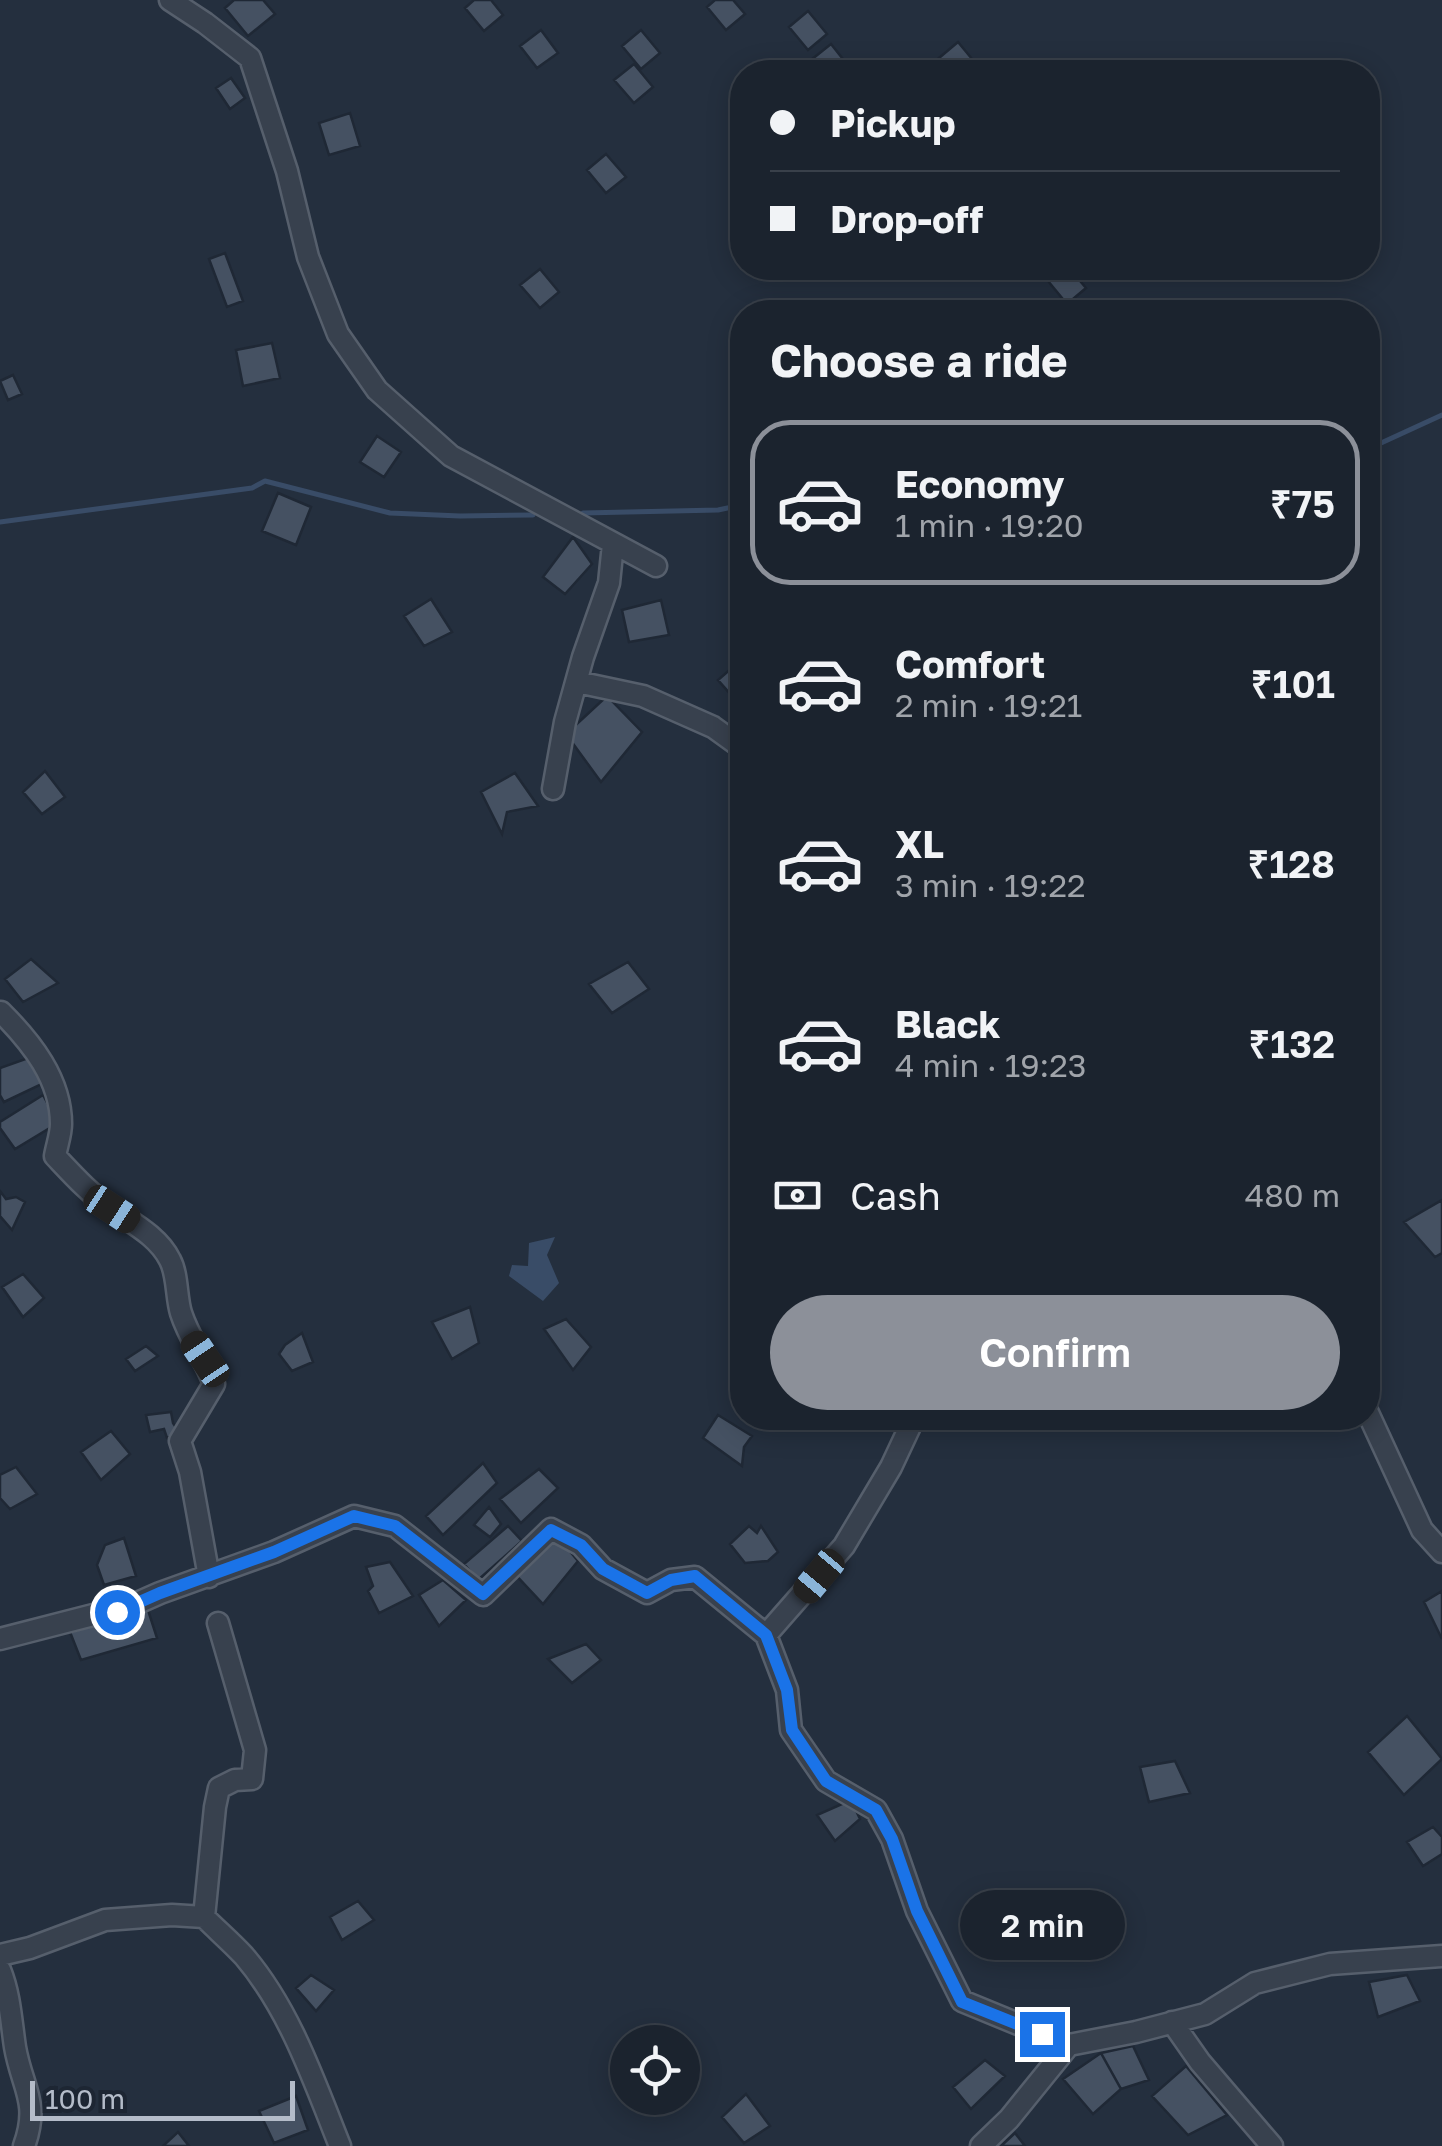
<!DOCTYPE html>
<html lang="en">
<head>
<meta charset="utf-8">
<style>
  :root { --surface:#1b232e; --page:#242b36; --text:#f1f3f6; --muted:#a0a4aa; --line:#39404a; --accent:#8c9099 }
  body { margin:0; font-family:"Golos Text",sans-serif; background:var(--page); color:var(--text); height:100vh; display:flex; flex-direction:column; font-size:38px; white-space:nowrap }
  * { box-sizing:border-box; margin:0 }
  p { font-size:32px; color:var(--muted) }
  .icon { flex:none; width:55px; height:55px; fill:none; stroke:currentColor; stroke-width:2; stroke-linecap:round; stroke-linejoin:round }
  .map { position:relative; flex:1; overflow:hidden }
  .drawer { position:absolute; left:730px; top:300px; width:650px; height:1130px; display:flex; flex-direction:column; background:var(--surface); border-radius:40px; box-shadow:0 5px 25px #0003,0 0 0 2px var(--line) }
  .drawer>* { flex:none }
  .top-card { position:absolute; left:730px; top:60px; width:650px; height:220px; border-radius:40px; box-shadow:0 5px 25px #0003,0 0 0 2px var(--line); display:grid; align-content:center; height:220px; padding:0 40px; background:var(--surface) }
  .tools { position:absolute; left:610px; top:2025px; display:grid; gap:20px }
  .tools a { display:grid; place-items:center; width:90px; height:90px; border-radius:50%; background:var(--surface); box-shadow:0 5px 25px #0003,0 0 0 2px var(--line); font-size:50px }
  .scale { position:absolute; left:30px; bottom:25px; width:265px; box-sizing:border-box; padding-left:10px; border:5px solid #b4bcc9; border-top:0; font-size:28px; line-height:35px; white-space:nowrap; color:#b4bcc9; -webkit-text-stroke:8px #1d2633; paint-order:stroke }
  .end { position:absolute; width:45px; height:45px; margin:-22px; border:12px solid #1a73e8; background:#fff; box-shadow:0 0 0 5px #fff }
  .from { border-radius:50% }
  .bubble { position:absolute; height:70px; border-radius:35px; background:var(--surface); box-shadow:0 5px 25px #0003,0 0 0 2px var(--line); font-size:32px; font-weight:600; line-height:70px; text-align:center }
  .car { position:absolute; width:30px; height:60px; margin:-30px -15px; border-radius:12px; box-shadow:0 0 8px 2px #0007; background:linear-gradient(#222 24%,#8ab4d8 0 40%,#222 0 76%,#8ab4d8 0 86%,#222 0) }
  .top-card b { display:flex; align-items:center; gap:35px; height:95px; font-size:38px }
  .top-card b+b { border-top:2px solid var(--line) }
  .top-card i { width:25px; height:25px; background:var(--text) }
  ul { padding:0; list-style:none }
  li { display:flex; align-items:center; gap:30px; height:165px; margin:0 20px 15px; padding:0 20px; border:5px solid transparent; border-radius:40px }
  li div { flex:1 }
  li b { display:block; font-size:38px }
  li em { font-style:normal; font-weight:600 }
  li.active { border-color:var(--accent) }
  li>.icon { width:90px; height:90px; stroke-width:1.5 }
  h2 { padding:0 40px; font-size:45px; line-height:120px }
  .pay { display:flex; align-items:center; gap:25px; height:110px; padding:0 40px; font-size:38px }
  .pay p { margin-inline-start:auto }
  .primary-button { display:flex; gap:20px; margin-top:auto; padding:20px 40px }
  .primary-button a { flex:1; height:115px; border-radius:60px; background:var(--accent); color:#fff; font-size:40px; font-weight:600; line-height:115px; text-align:center }
  .map>svg:first-child { display:block }
  .water { fill:#394c67 }
  .lines { fill:none; stroke-linecap:round; stroke-linejoin:round }
  .stream { stroke:#394c67; stroke-width:5 }
  .building { fill:#455162; stroke:#1f2835; stroke-width:2.5 }
  .minor-casing { stroke:#565f6c; stroke-width:25 }
  .minor { stroke:#38414e; stroke-width:20 }
  .route { stroke:#1a73e8; stroke-width:12 }
</style>
</head>
<body>
<div class="map">
<svg width="1442" height="2146" viewBox="0 0 1442 2146">
  <rect width="100%" height="100%" fill="#242f3e"/>
  <!-- water -->
  <path class="water" d="M 555,1237 L 547,1255 L 559,1283 L 543,1301 L 509,1276 L 512,1265 L 528,1266 L 529,1243 Z"/>
  <g class="lines">
    <!-- stream -->
    <path class="stream" d="M 1368,449 L 1442,415
      M 583,513 L 718,510 L 742,505
      M 0,522 L 252,488 L 265,481 L 390,513 L 460,516 L 533,515"/>
  </g>
  <!-- building -->
  <path class="building" d="M 234,0 L 263,0 L 275,14 L 248,36 L 225,8 Z
    M 474,0 L 491,0 L 503,15 L 484,31 L 465,8 Z
    M 715,0 L 733,0 L 745,14 L 726,30 L 707,7 Z
    M 808,11 L 827,34 L 808,50 L 789,27 Z
    M 541,30 L 558,53 L 537,68 L 520,46 Z
    M 641,30 L 660,53 L 641,69 L 622,46 Z
    M 958,42 L 977,65 L 969,72 L 951,72 L 939,58 Z
    M 831,44 L 850,68 L 844,72 L 822,72 L 811,60 Z
    M 634,64 L 653,87 L 634,103 L 614,80 Z
    M 231,78 L 245,98 L 230,109 L 216,88 Z
    M 350,113 L 360,146 L 329,155 L 319,123 Z
    M 606,154 L 626,177 L 606,193 L 587,170 Z
    M 225,253 L 243,301 L 227,307 L 209,259 Z
    M 1064,268 L 1069,268 L 1086,288 L 1067,304 L 1048,281 Z
    M 540,269 L 559,292 L 540,308 L 520,285 Z
    M 272,343 L 280,378 L 243,386 L 236,350 Z
    M 13,375 L 22,394 L 8,400 L 0,381 Z
    M 377,436 L 401,452 L 384,477 L 360,462 Z
    M 278,493 L 311,507 L 296,545 L 262,531 Z
    M 573,537 L 592,564 L 565,594 L 543,577 Z
    M 431,599 L 452,632 L 424,646 L 404,616 Z
    M 661,600 L 669,635 L 629,642 L 622,610 Z
    M 742,659 L 742,703 L 740,705 L 718,680 Z
    M 607,696 L 642,732 L 601,782 L 566,734 Z
    M 45,771 L 65,797 L 42,814 L 23,792 Z
    M 515,773 L 538,806 L 507,812 L 502,834 L 481,792 Z
    M 31,959 L 58,983 L 23,1002 L 5,979 Z
    M 628,962 L 649,989 L 612,1013 L 589,984 Z
    M 31,1057 L 44,1083 L 4,1102 L 0,1095 L 0,1068 Z
    M 43,1095 L 51,1110 L 53,1126 L 15,1149 L 0,1128 L 0,1122 Z
    M 0,1191 L 6,1199 L 16,1197 L 25,1202 L 12,1230 L 0,1216 Z
    M 1442,1200 L 1442,1253 L 1435,1257 L 1404,1222 Z
    M 23,1274 L 44,1298 L 23,1317 L 2,1287 Z
    M 470,1307 L 479,1343 L 452,1359 L 432,1322 Z
    M 566,1319 L 591,1347 L 573,1370 L 544,1329 Z
    M 302,1333 L 313,1362 L 292,1371 L 279,1354 L 285,1345 Z
    M 146,1346 L 158,1356 L 135,1371 L 126,1359 Z
    M 171,1412 L 173,1423 L 177,1429 L 176,1435 L 167,1438 L 164,1429 L 150,1432 L 146,1415 Z
    M 718,1415 L 752,1436 L 744,1447 L 742,1466 L 703,1438 Z
    M 111,1431 L 130,1454 L 101,1480 L 81,1452 Z
    M 483,1463 L 497,1483 L 443,1535 L 426,1516 Z
    M 16,1467 L 37,1494 L 10,1509 L 0,1498 L 0,1475 Z
    M 539,1469 L 558,1488 L 521,1523 L 500,1499 Z
    M 489,1507 L 501,1524 L 490,1537 L 474,1525 Z
    M 508,1526 L 522,1541 L 478,1580 L 464,1564 Z
    M 749,1526 L 757,1533 L 761,1526 L 778,1552 L 768,1561 L 745,1563 L 730,1544 Z
    M 556,1535 L 578,1561 L 543,1604 L 514,1573 Z
    M 124,1538 L 136,1576 L 104,1585 L 97,1565 L 105,1545 Z
    M 390,1562 L 413,1596 L 379,1613 L 368,1591 L 373,1586 L 366,1567 Z
    M 443,1580 L 466,1600 L 439,1626 L 419,1595 Z
    M 1442,1591 L 1442,1639 L 1424,1602 Z
    M 148,1610 L 157,1638 L 81,1660 L 70,1632 Z
    M 586,1644 L 601,1660 L 572,1683 L 548,1659 Z
    M 1407,1716 L 1442,1759 L 1404,1795 L 1368,1752 Z
    M 1175,1761 L 1190,1793 L 1149,1802 L 1140,1767 Z
    M 851,1800 L 860,1819 L 835,1841 L 817,1815 Z
    M 1433,1827 L 1442,1837 L 1442,1854 L 1423,1866 L 1407,1842 Z
    M 358,1901 L 374,1920 L 342,1940 L 330,1917 Z
    M 311,1975 L 334,1990 L 316,2011 L 296,1988 Z
    M 1407,1975 L 1420,2001 L 1378,2017 L 1369,1982 Z
    M 1133,2046 L 1149,2080 L 1121,2089 L 1101,2053 Z
    M 1101,2053 L 1121,2089 L 1093,2114 L 1063,2079 Z
    M 985,2060 L 1005,2076 L 971,2109 L 953,2087 Z
    M 1186,2066 L 1227,2115 L 1188,2135 L 1152,2096 Z
    M 746,2094 L 770,2126 L 744,2143 L 722,2117 Z
    M 296,2096 L 308,2130 L 274,2143 L 259,2111 Z
    M 178,2132 L 189,2146 L 163,2146 Z
    M 1015,2133 L 1025,2146 L 1001,2146 Z"/>
  <g class="lines">
    <!-- minor casing -->
    <g class="minor-casing">
      <path id="minor" d="M 170,0 L 205,23 L 250,58 L 287,171 L 308,257 L 338,334 L 377,390 L 451,456 L 656,566
        M 577,682 L 643,696 L 713,727 L 742,748
        M 553,789 L 565,722 L 583,657 L 609,583 L 613,544
        M 1,1012 C 31,1042 61,1079 61,1124 C 61,1134 57,1145 55,1156 C 73,1175 90,1194 112,1209 C 132,1223 158,1236 170,1260 C 178,1275 176,1297 181,1313 C 189,1338 205,1359 214,1384 L 180,1441 L 190,1472 L 209,1577
        M 1368,1413 L 1422,1530 L 1442,1552
        M 766,1635 L 844,1546 L 891,1467 L 914,1418
        M 0,1639 L 97,1614 L 117,1612 L 160,1593 L 274,1552 L 354,1516 L 395,1526 L 483,1595 L 551,1529 L 581,1545 L 603,1569 L 647,1593 L 671,1580 L 695,1577 L 766,1635 L 787,1690 L 791,1730 L 826,1781 L 876,1810 L 892,1839 L 917,1911 L 962,2001 L 1069,2045 L 1136,2032 L 1205,2014 L 1255,1983 L 1330,1964 L 1442,1956
        M 204,1917 L 215,1807 L 219,1788 L 235,1780 L 252,1779 L 255,1750 L 218,1623
        M 0,1955 L 30,1948 L 105,1920 L 172,1915 L 204,1917 C 217,1930 232,1943 244,1956 C 290,2010 314,2081 340,2146
        M 0,1970 C 10,1995 11,2020 15,2047 C 22,2088 40,2102 24,2146
        M 1172,2022 L 1200,2062 L 1272,2146
        M 981,2146 L 1009,2119 L 1069,2045"/>
    </g>
    <!-- minor -->
    <use href="#minor" class="minor"/>
  </g>
  <g class="lines">
    <!-- route -->
    <path class="route" d="M 117,1612 L 160,1593 L 274,1552 L 354,1516 L 395,1526 L 483,1594 L 551,1530 L 581,1545 L 603,1569 L 647,1593 L 671,1580 L 695,1576 L 766,1635 L 787,1690 L 792,1730 L 826,1781 L 876,1810 L 892,1839 L 917,1911 L 962,2002 L 1042,2034"/>
  </g>
</svg>
<div class="tools">
<a><svg class="icon" aria-label="locate" viewBox="0 0 24 24"><circle cx="12" cy="12" r="6"/><path d="M12 2v4M12 18v4M2 12h4M18 12h4"/></svg></a>
</div>
<div class="scale">100 m</div>
<i class="end from" style="left:117px;top:1612px"></i>
<i class="end" style="left:1042px;top:2034px"></i>
<div class="bubble" style="left:960px;top:1890px;width:165px">2 min</div>
<i class="car" style="left:112px;top:1209px;rotate:123deg"></i>
<i class="car" style="left:205px;top:1359px;rotate:326deg"></i>
<i class="car" style="left:819px;top:1576px;rotate:220deg"></i>
<div class="top-card">
<b><i class="from"></i>Pickup</b>
<b><i></i>Drop-off</b>
</div>
<section class="drawer">
<h2>Choose a ride</h2>
<ul>
<li class="active"><svg class="icon" aria-label="car" viewBox="0 0 24 24"><path d="M5 17H2v-5l4-1 3-4h7l3 4 3 1v5h-3M9 17h6M6 11h13"/><circle cx="7" cy="17" r="2"/><circle cx="17" cy="17" r="2"/></svg><div><b>Economy</b><p>1 min · 19:20</p></div><em>₹75</em></li>
<li><svg class="icon" aria-label="car" viewBox="0 0 24 24"><path d="M5 17H2v-5l4-1 3-4h7l3 4 3 1v5h-3M9 17h6M6 11h13"/><circle cx="7" cy="17" r="2"/><circle cx="17" cy="17" r="2"/></svg><div><b>Comfort</b><p>2 min · 19:21</p></div><em>₹101</em></li>
<li><svg class="icon" aria-label="car" viewBox="0 0 24 24"><path d="M5 17H2v-5l4-1 3-4h7l3 4 3 1v5h-3M9 17h6M6 11h13"/><circle cx="7" cy="17" r="2"/><circle cx="17" cy="17" r="2"/></svg><div><b>XL</b><p>3 min · 19:22</p></div><em>₹128</em></li>
<li><svg class="icon" aria-label="car" viewBox="0 0 24 24"><path d="M5 17H2v-5l4-1 3-4h7l3 4 3 1v5h-3M9 17h6M6 11h13"/><circle cx="7" cy="17" r="2"/><circle cx="17" cy="17" r="2"/></svg><div><b>Black</b><p>4 min · 19:23</p></div><em>₹132</em></li>
</ul>
<div class="pay"><svg class="icon" aria-label="cash" viewBox="0 0 24 24"><path d="M3 7h18v10H3z"/><circle cx="12" cy="12" r="2"/></svg>Cash<p>480 m</p></div>
<div class="primary-button"><a>Confirm</a></div>
</section>
</div>
</body>
</html>
